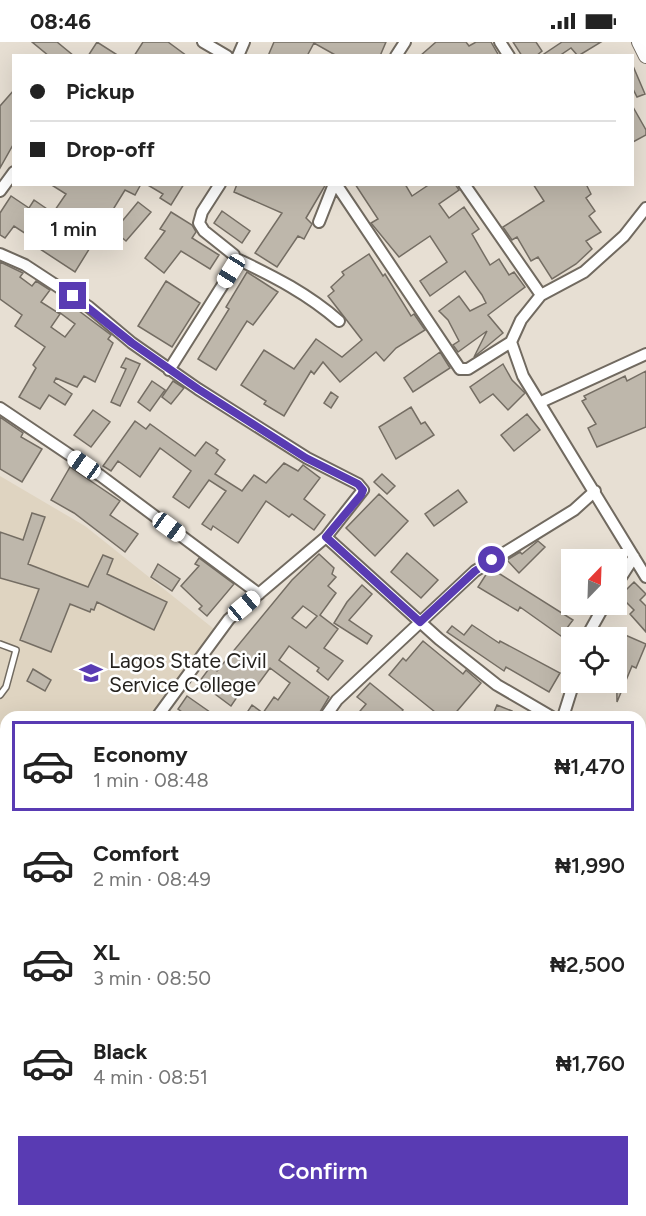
<!DOCTYPE html>
<html lang="en">
<head>
<meta charset="utf-8">
<style>
  :root { --surface:#fff; --page:#f2f2f2; --text:#222; --muted:#767676; --line:#e0e0e0; --accent:#593bb3 }
  body { margin:0; font-family:Figtree,sans-serif; background:var(--page); color:var(--text); height:100vh; display:flex; flex-direction:column; font-size:22px; white-space:nowrap }
  * { box-sizing:border-box; margin:0 }
  p { font-size:20px; color:var(--muted) }
  .icon { flex:none; width:33px; height:33px; fill:none; stroke:currentColor; stroke-width:2; stroke-linecap:round; stroke-linejoin:round }
  .map { position:relative; flex:1; overflow:hidden }
  .details { position:absolute; left:0px; top:669px; width:646px; height:506px; display:flex; flex-direction:column; background:var(--surface); border-radius:18px 18px 0 0; box-shadow:0 6px 24px #0002 }
  .details>* { flex:none }
  .top-card { position:absolute; left:12px; top:12px; width:622px; height:132px; border-radius:0px; box-shadow:0 6px 24px #0002; display:grid; align-content:center; height:132px; padding:0 18px; background:var(--surface) }
  .needle { width:39px; rotate:23deg }
  .controls { position:absolute; left:561px; top:507px; display:grid; gap:12px }
  .controls a { display:grid; place-items:center; width:66px; height:66px; border-radius:0px; background:var(--surface); box-shadow:0 6px 24px #0002; font-size:30px }
  .end { position:absolute; width:27px; height:27px; margin:-14px; border:8px solid #593bb3; background:#fff; box-shadow:0 0 0 3px #fff }
  .from { border-radius:50% }
  .bubble { position:absolute; height:42px; border-radius:0px; background:var(--surface); box-shadow:0 6px 24px #0002; font-size:20px; font-weight:600; line-height:42px; text-align:center }
  .car { position:absolute; width:18px; height:36px; margin:-18px -9px; border-radius:8px; box-shadow:0 0 4px 2px #0007; background:linear-gradient(#fff 24%,#345 0 40%,#fff 0 76%,#345 0 86%,#fff 0) }
  .top-card b { display:flex; align-items:center; gap:21px; height:57px; font-size:22px }
  .top-card b+b { border-top:2px solid var(--line) }
  .top-card i { width:15px; height:15px; background:var(--text) }
  ul { padding:10px 0 0; list-style:none }
  li { display:flex; align-items:center; gap:18px; height:90px; margin:0 12px 9px; padding:0 6px; border:3px solid transparent; border-radius:0px }
  li div { flex:1 }
  li b { display:block; font-size:22px }
  li em { font-style:normal; font-weight:600 }
  li.on { border-color:var(--accent) }
  li>.icon { width:54px; height:54px; stroke-width:1.5 }
  .action { display:flex; gap:12px; margin-top:auto; padding:12px 18px }
  .action a { flex:1; height:69px; border-radius:0px; background:var(--accent); color:#fff; font-size:24px; font-weight:600; line-height:69px; text-align:center }
  .status { display:flex; justify-content:space-between; align-items:center; height:42px; padding:0 30px; background:var(--surface); direction:ltr }
  .status svg { height:16px; fill:currentColor }
  .map>svg:first-child { display:block }
  .built { fill:#dfd4c1 }
  .building { fill:#beb7ab; stroke:#746d63; stroke-width:1.5; fill-rule:evenodd }
  .lines { fill:none; stroke-linecap:round; stroke-linejoin:round }
  .service-casing { stroke:#716a60; stroke-width:8 }
  .minor-casing { stroke:#716a60; stroke-width:14 }
  .tertiary-casing { stroke:#716a60; stroke-width:16 }
  .service { stroke:#fff; stroke-width:5 }
  .minor { stroke:#fff; stroke-width:10 }
  .tertiary { stroke:#fff; stroke-width:14 }
  .route { stroke:#593bb3; stroke-width:8 }
  .labels { text-anchor:middle; stroke-width:5; stroke-linejoin:round; paint-order:stroke }
  .poi-label { font-size:21px; fill:#26231f; stroke:#fff; text-anchor:start }
</style>
</head>
<body>
<div class="status"><b>08:46</b><svg viewBox="0 0 49 12"><path d="M0 12V9h3v3zM5 12V6h3v6zM10 12V3h3v9zM15 12V0h3v12zM26 1h20v11H26zM47 4h2v5h-2z"/></svg></div>
<div class="map">
<svg width="646" height="1174" viewBox="0 0 646 1174">
  <rect width="100%" height="100%" fill="#e7dfd3"/>
  <!-- built -->
  <path class="built" d="M 0,434 L 85,484 L 214,587 L 149,675 L 6,675 L 6,877 L 0,886 Z"/>
  <!-- building -->
  <path class="building" d="M 32,0 L 57,0 L 74,14 L 49,14 Z
    M 97,0 L 119,14 L 88,14 Z
    M 143,0 L 168,0 L 187,14 L 134,14 Z
    M 274,0 L 386,0 L 380,14 L 337,14 L 314,1 L 307,14 L 268,14 Z
    M 436,0 L 466,0 L 469,4 L 476,0 L 491,0 L 499,14 L 420,14 Z
    M 513,0 L 536,0 L 542,9 L 536,14 L 522,14 Z
    M 562,0 L 601,0 L 578,14 L 571,6 L 559,14 L 541,14 Z
    M 633,24 L 645,52 L 637,55 L 633,47 Z
    M 14,48 L 14,101 L 0,126 L 0,64 Z
    M 633,65 L 646,88 L 646,93 L 633,100 Z
    M 50,142 L 141,142 L 135,153 L 125,148 L 106,179 L 88,168 L 78,183 L 96,196 L 75,230 L 37,205 L 40,201 L 14,184 L 5,196 L 0,193 L 0,171 L 11,154 L 29,166 L 34,158 L 53,171 L 66,152 Z
    M 146,142 L 184,142 L 171,163 L 160,156 L 163,152 Z
    M 237,142 L 326,142 L 306,176 L 312,182 L 304,197 L 298,194 L 277,225 L 255,211 L 282,171 L 234,150 Z
    M 355,142 L 405,142 L 412,154 L 430,142 L 455,142 L 459,148 L 439,162 L 449,176 L 464,165 L 479,187 L 472,192 L 490,223 L 499,217 L 509,233 L 514,230 L 525,245 L 488,273 L 503,291 L 474,315 L 487,289 L 458,310 L 453,303 L 459,299 L 448,278 L 439,269 L 459,254 L 470,269 L 486,261 L 482,253 L 465,229 L 430,254 L 420,239 L 447,220 L 430,194 L 399,215 L 371,181 L 378,177 Z
    M 533,142 L 586,142 L 591,152 L 586,156 L 595,169 L 589,174 L 601,190 L 586,199 L 592,207 L 576,222 L 552,237 L 538,215 L 531,219 L 517,195 L 512,198 L 503,185 L 544,159 Z
    M 138,160 L 151,170 L 126,199 L 114,189 Z
    M 222,169 L 250,189 L 242,201 L 214,181 Z
    M 171,170 L 192,183 L 196,190 L 192,196 L 219,213 L 210,227 L 181,209 L 164,231 L 145,216 L 165,189 L 160,187 Z
    M 369,212 L 383,234 L 385,232 L 411,274 L 414,272 L 425,288 L 396,306 L 384,319 L 376,310 L 340,340 L 323,320 L 314,332 L 311,329 L 284,374 L 264,362 L 266,359 L 241,343 L 264,308 L 294,327 L 316,297 L 342,315 L 362,298 L 328,254 L 334,249 L 331,245 L 344,233 L 342,230 Z
    M 0,220 L 23,231 L 20,235 L 32,244 L 36,239 L 50,248 L 41,260 L 60,272 L 51,285 L 65,295 L 75,282 L 59,270 L 67,260 L 111,293 L 108,297 L 113,301 L 95,340 L 84,334 L 77,345 L 56,336 L 54,340 L 72,352 L 65,363 L 49,353 L 40,367 L 19,355 L 36,326 L 33,323 L 45,305 L 15,284 L 22,273 L 0,257 Z
    M 247,230 L 278,250 L 253,283 L 247,279 L 216,328 L 198,317 L 229,267 L 226,265 Z
    M 166,239 L 200,261 L 172,305 L 138,284 Z
    M 440,310 L 450,326 L 413,350 L 404,336 Z
    M 126,316 L 140,322 L 120,364 L 111,360 L 126,327 L 121,325 Z
    M 503,322 L 512,338 L 525,351 L 508,368 L 493,352 L 480,361 L 470,345 Z
    M 646,329 L 646,385 L 597,405 L 588,386 L 596,382 L 582,359 L 586,357 L 584,354 L 625,334 L 627,339 Z
    M 152,339 L 165,348 L 150,369 L 138,360 Z
    M 173,339 L 184,346 L 171,362 L 162,355 Z
    M 331,350 L 338,355 L 331,366 L 324,361 Z
    M 411,365 L 421,382 L 425,380 L 434,393 L 396,417 L 379,385 Z
    M 93,368 L 110,380 L 91,405 L 74,393 Z
    M 527,372 L 540,388 L 514,409 L 501,393 Z
    M 0,375 L 23,391 L 21,395 L 42,407 L 22,440 L 0,427 Z
    M 135,379 L 146,387 L 150,382 L 195,414 L 206,400 L 218,408 L 216,411 L 225,418 L 215,432 L 242,449 L 254,433 L 266,441 L 284,421 L 298,429 L 303,423 L 320,436 L 304,457 L 325,473 L 314,488 L 292,472 L 289,475 L 266,459 L 238,501 L 213,484 L 211,488 L 202,482 L 226,449 L 209,438 L 189,466 L 173,455 L 191,429 L 160,406 L 140,435 L 118,419 L 111,429 L 103,424 Z
    M 70,425 L 120,459 L 110,473 L 138,492 L 125,510 L 74,471 L 51,458 Z
    M 382,432 L 395,444 L 387,452 L 374,440 Z
    M 458,448 L 467,460 L 434,484 L 425,472 Z
    M 379,452 L 408,479 L 375,514 L 346,486 Z
    M 32,471 L 45,475 L 28,522 L 88,545 L 103,513 L 113,517 L 107,532 L 167,560 L 154,588 L 97,560 L 94,568 L 91,567 L 90,570 L 70,562 L 51,610 L 20,598 L 39,547 L 0,536 L 0,490 L 23,498 Z
    M 538,499 L 545,505 L 519,531 L 507,518 L 520,510 L 522,512 Z
    M 407,511 L 438,538 L 421,556 L 391,530 Z
    M 319,512 L 334,526 L 332,532 L 336,535 L 328,544 L 336,551 L 320,573 L 338,587 L 324,606 L 343,619 L 328,638 L 317,629 L 319,626 L 289,604 L 279,618 L 329,655 L 317,675 L 244,675 L 252,663 L 263,671 L 274,655 L 278,658 L 290,641 L 270,626 L 256,645 L 248,639 L 231,664 L 199,640 L 211,624 L 217,629 L 292,538 ZM 303,564 L 317,574 L 306,586 L 292,576 Z
    M 199,516 L 234,542 L 207,574 L 199,567 L 202,564 L 181,544 L 199,524 L 195,522 Z
    M 158,522 L 180,537 L 172,549 L 151,535 Z
    M 492,527 L 573,578 L 561,594 L 520,565 L 518,569 L 478,545 L 487,531 Z
    M 634,540 L 646,552 L 640,558 L 646,564 L 646,590 L 630,572 L 634,568 L 620,554 Z
    M 362,543 L 372,552 L 349,578 L 372,594 L 367,602 L 334,581 L 347,560 Z
    M 472,583 L 499,601 L 500,599 L 560,631 L 549,650 L 506,625 L 504,629 L 447,590 L 452,584 L 464,593 Z
    M 616,589 L 646,602 L 636,626 L 632,624 L 617,660 Z
    M 423,599 L 463,632 L 466,628 L 481,641 L 452,675 L 430,675 L 435,670 L 389,633 L 403,616 L 406,619 Z
    M 33,627 L 51,638 L 45,649 L 27,639 Z
    M 370,641 L 403,668 L 398,675 L 355,675 L 366,662 L 357,655 Z
    M 187,654 L 217,675 L 189,675 L 178,667 Z
    M 497,663 L 512,669 L 510,675 L 492,675 Z"/>
  <g class="lines">
    <!-- service casing -->
    <g class="service-casing">
      <path id="service" d="M 0,602 L 16,608 L 6,645 L 0,653"/>
    </g>
    <!-- minor casing -->
    <g class="minor-casing">
      <path id="minor" d="M 203,0 L 227,14
        M 500,0 L 509,14
        M 238,14 L 244,0
        M 396,14 L 405,0
        M 336,142 L 460,327 L 468,327 L 511,300
        M 464,142 L 541,253
        M 0,149 L 14,130
        M 646,166 L 624,194 L 584,230 L 541,253 L 521,278 L 511,300 L 523,334 L 646,535
        M 319,180 L 334,142
        M 0,212 L 25,223 L 89,265 L 132,301 L 198,347 L 307,416 L 358,442 L 363,448 L 326,495 L 229,577 L 157,675
        M 237,217 C 275,235 308,252 339,279
        M 169,328 L 236,222 L 234,213 L 204,189 L 199,181 L 202,170 L 220,142
        M 541,360 L 646,312
        M 0,366 L 101,434 L 259,552
        M 326,495 L 439,597 L 497,643 L 552,675
        M 616,543 L 634,515
        M 586,596 L 605,562
        M 325,675 L 337,658 L 475,529 L 574,468 L 595,449
        M 563,675 L 574,640
        M 640,704 L 646,706
        M 640,851 L 646,852
        M 0,896 L 6,887
        M 0,954 L 6,955
        M 640,1122 L 646,1120
        M 183,1168 L 184,1174
        M 386,1168 L 386,1174
        M 504,1168 L 504,1174
        M 0,1173 L 60,1168"/>
    </g>
    <!-- tertiary casing -->
    <g class="tertiary-casing">
      <path id="tertiary" d="M 639,0 L 646,14"/>
    </g>
    <!-- service -->
    <use href="#service" class="service"/>
    <!-- minor -->
    <use href="#minor" class="minor"/>
    <!-- tertiary -->
    <use href="#tertiary" class="tertiary"/>
  </g>
  <g class="lines">
    <!-- route -->
    <path class="route" d="M 73,254 L 132,301 L 198,347 L 306,416 L 358,442 L 363,448 L 361,453 L 326,495 L 420,580 L 475,529 L 492,518"/>
  </g>
  <!-- icons -->
  <defs>
    <g id="school-bare" transform="scale(1.8)"><path d="M0-5L7-2L0 1L-7-2ZM-4 1L0 2.5L4 1V4Q0 6-4 4Z" fill="#593bb3" stroke="#fff" stroke-width="2.5" paint-order="stroke"/></g>
  </defs>
  <g fill-rule="evenodd">
    <use href="#school-bare" x="91" y="631"/>
  </g>
  <g class="labels">
    <!-- poi labels -->
    <g class="poi-label">
      <text x="109" y="626">Lagos State Civil<tspan x="109" dy="24">Service College</tspan></text>
    </g>
  </g>
</svg>
<div class="controls">
<a><svg class="needle" viewBox="-14 -14 28 28"><path d="M0-13l5 13h-10z" fill="#e53935"/><path d="M0 13l5-13h-10z" fill="#767676"/></svg></a>
<a><svg class="icon" aria-label="locate" viewBox="0 0 24 24"><circle cx="12" cy="12" r="6"/><path d="M12 2v4M12 18v4M2 12h4M18 12h4"/></svg></a>
</div>
<i class="end from" style="left:492px;top:518px"></i>
<i class="end" style="left:73px;top:254px"></i>
<div class="bubble" style="left:24px;top:166px;width:99px">1 min</div>
<i class="car" style="left:231px;top:229px;rotate:212deg"></i>
<i class="car" style="left:84px;top:423px;rotate:305deg"></i>
<i class="car" style="left:169px;top:485px;rotate:126deg"></i>
<i class="car" style="left:244px;top:564px;rotate:50deg"></i>
<div class="top-card">
<b><i class="from"></i>Pickup</b>
<b><i></i>Drop-off</b>
</div>
<section class="details">
<ul>
<li class="on"><svg class="icon" aria-label="car" viewBox="0 0 24 24"><path d="M5 17H2v-5l4-1 3-4h7l3 4 3 1v5h-3M9 17h6M6 11h13"/><circle cx="7" cy="17" r="2"/><circle cx="17" cy="17" r="2"/></svg><div><b>Economy</b><p>1 min · 08:48</p></div><em>₦1,470</em></li>
<li><svg class="icon" aria-label="car" viewBox="0 0 24 24"><path d="M5 17H2v-5l4-1 3-4h7l3 4 3 1v5h-3M9 17h6M6 11h13"/><circle cx="7" cy="17" r="2"/><circle cx="17" cy="17" r="2"/></svg><div><b>Comfort</b><p>2 min · 08:49</p></div><em>₦1,990</em></li>
<li><svg class="icon" aria-label="car" viewBox="0 0 24 24"><path d="M5 17H2v-5l4-1 3-4h7l3 4 3 1v5h-3M9 17h6M6 11h13"/><circle cx="7" cy="17" r="2"/><circle cx="17" cy="17" r="2"/></svg><div><b>XL</b><p>3 min · 08:50</p></div><em>₦2,500</em></li>
<li><svg class="icon" aria-label="car" viewBox="0 0 24 24"><path d="M5 17H2v-5l4-1 3-4h7l3 4 3 1v5h-3M9 17h6M6 11h13"/><circle cx="7" cy="17" r="2"/><circle cx="17" cy="17" r="2"/></svg><div><b>Black</b><p>4 min · 08:51</p></div><em>₦1,760</em></li>
</ul>
<div class="action"><a>Confirm</a></div>
</section>
</div>
</body>
</html>
